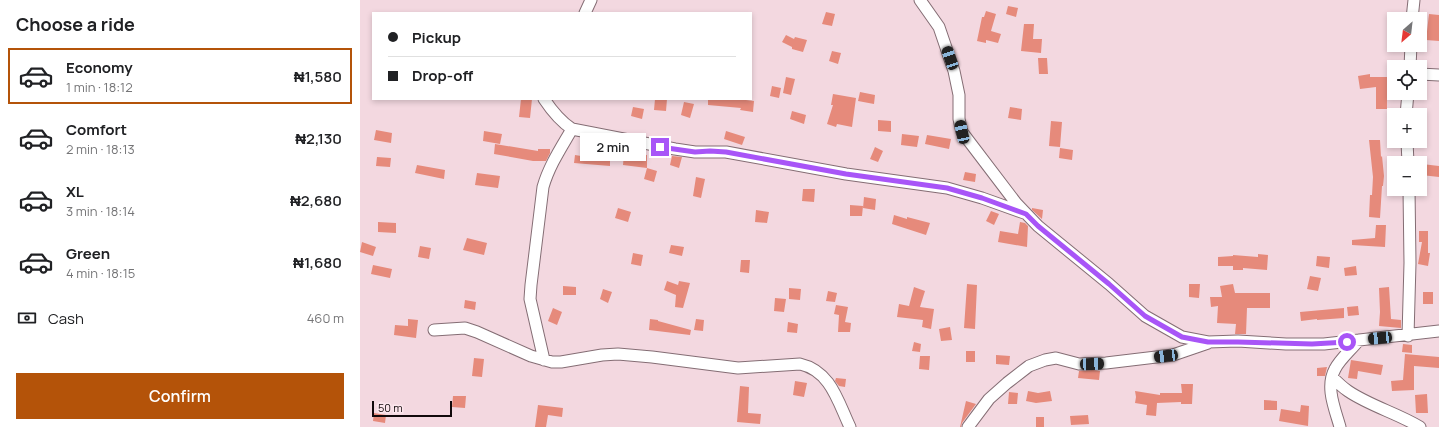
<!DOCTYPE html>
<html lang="en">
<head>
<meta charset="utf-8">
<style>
  :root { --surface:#fff; --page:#f6f6f6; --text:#202124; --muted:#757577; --line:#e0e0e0; --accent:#b45309 }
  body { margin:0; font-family:Manrope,sans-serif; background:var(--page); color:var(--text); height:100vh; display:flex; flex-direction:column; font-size:15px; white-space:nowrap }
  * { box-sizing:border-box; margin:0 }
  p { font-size:13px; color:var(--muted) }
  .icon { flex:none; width:22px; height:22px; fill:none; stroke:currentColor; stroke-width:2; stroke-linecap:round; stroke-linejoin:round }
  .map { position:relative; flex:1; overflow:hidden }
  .side { display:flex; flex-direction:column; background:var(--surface); width:360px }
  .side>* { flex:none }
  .top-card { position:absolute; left:12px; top:12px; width:380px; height:88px; border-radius:0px; box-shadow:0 2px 6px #0003; display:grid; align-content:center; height:88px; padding:0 16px; background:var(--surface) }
  .needle { width:26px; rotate:208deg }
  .tools { position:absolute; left:1027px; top:12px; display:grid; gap:8px }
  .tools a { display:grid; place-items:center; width:40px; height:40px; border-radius:0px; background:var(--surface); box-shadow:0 2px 6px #0003; font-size:20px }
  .scale { position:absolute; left:12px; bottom:10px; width:80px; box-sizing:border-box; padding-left:4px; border:2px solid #11090b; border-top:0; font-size:11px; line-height:14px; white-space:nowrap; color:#11090b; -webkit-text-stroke:3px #fce6ed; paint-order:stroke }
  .end { position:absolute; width:18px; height:18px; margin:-9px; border:5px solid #a855f7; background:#fff; box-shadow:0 0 0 2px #fff }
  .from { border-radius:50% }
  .bubble { position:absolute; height:28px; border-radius:0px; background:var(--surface); box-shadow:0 2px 6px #0003; font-size:13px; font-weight:600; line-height:28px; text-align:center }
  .car { position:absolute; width:12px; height:24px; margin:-12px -6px; border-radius:5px; box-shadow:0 0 3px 1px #0007; background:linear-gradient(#222 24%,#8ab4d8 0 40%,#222 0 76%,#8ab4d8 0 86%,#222 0) }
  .top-card b { display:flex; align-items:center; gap:14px; height:38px; font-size:15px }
  .top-card b+b { border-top:1px solid var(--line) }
  .top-card i { width:10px; height:10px; background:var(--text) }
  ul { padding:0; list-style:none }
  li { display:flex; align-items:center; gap:12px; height:56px; margin:0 8px 6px; padding:0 8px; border:2px solid transparent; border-radius:0px }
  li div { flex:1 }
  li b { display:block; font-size:15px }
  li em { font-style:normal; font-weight:600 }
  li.on { border-color:var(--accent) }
  li>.icon { width:36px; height:36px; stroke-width:1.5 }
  h2 { padding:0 16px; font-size:18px; line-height:48px }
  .pay { display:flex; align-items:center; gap:10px; height:44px; padding:0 16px; font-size:15px }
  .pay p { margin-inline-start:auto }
  .action { display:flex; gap:8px; margin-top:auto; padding:8px 16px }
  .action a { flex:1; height:46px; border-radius:0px; background:var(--accent); color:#fff; font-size:16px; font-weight:600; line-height:46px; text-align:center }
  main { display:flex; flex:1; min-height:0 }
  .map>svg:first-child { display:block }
  .building { fill:#e68a7b }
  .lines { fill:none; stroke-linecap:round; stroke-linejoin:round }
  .street-casing { stroke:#846d74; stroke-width:13 }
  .street { stroke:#fff; stroke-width:11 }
  .route { stroke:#a855f7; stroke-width:5 }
</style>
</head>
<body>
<main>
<section class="side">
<h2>Choose a ride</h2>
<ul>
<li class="on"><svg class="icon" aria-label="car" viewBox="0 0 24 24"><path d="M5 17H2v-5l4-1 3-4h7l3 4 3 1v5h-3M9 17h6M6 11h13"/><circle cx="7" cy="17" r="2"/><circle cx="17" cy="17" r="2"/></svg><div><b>Economy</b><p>1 min · 18:12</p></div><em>₦1,580</em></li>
<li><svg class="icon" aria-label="car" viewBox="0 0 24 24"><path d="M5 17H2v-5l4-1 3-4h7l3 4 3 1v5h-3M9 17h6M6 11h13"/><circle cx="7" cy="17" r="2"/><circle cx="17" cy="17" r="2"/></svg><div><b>Comfort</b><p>2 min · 18:13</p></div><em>₦2,130</em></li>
<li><svg class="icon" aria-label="car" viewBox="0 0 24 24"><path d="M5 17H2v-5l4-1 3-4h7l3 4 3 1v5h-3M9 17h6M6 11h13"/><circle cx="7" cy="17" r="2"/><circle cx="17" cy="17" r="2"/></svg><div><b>XL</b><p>3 min · 18:14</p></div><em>₦2,680</em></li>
<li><svg class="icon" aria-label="car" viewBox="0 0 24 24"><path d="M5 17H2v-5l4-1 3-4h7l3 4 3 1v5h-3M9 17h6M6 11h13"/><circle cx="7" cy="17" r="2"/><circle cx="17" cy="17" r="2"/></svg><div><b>Green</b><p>4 min · 18:15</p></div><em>₦1,680</em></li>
</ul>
<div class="pay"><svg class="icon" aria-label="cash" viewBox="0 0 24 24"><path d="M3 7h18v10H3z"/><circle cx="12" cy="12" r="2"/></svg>Cash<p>460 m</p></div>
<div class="action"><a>Confirm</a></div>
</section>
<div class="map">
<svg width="1079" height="427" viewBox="0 0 1079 427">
  <rect width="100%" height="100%" fill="#f3d8e0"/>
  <!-- building -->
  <path class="building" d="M 648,6 L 658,8 L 656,17 L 646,14 Z
    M 626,11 L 636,14 L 631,31 L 641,34 L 638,43 L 626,40 L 626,43 L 617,41 L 622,17 L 624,17 Z
    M 466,12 L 475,14 L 472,26 L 462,24 Z
    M 1069,14 L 1079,15 L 1079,41 L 1066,40 Z
    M 664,24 L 674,24 L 673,39 L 682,39 L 681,53 L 661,51 Z
    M 426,35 L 434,39 L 435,37 L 447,40 L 443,52 L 432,49 L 432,47 L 422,42 Z
    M 472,51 L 481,53 L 478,64 L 469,61 Z
    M 678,58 L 687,58 L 688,74 L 679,74 Z
    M 1010,74 L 1010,77 L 1034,77 L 1034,88 L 1027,88 L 1027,109 L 1016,109 L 1016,87 L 1000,89 L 998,76 Z
    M 426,77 L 435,79 L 431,95 L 423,93 Z
    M 412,86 L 421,88 L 419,98 L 410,96 Z
    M 500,92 L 515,95 L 514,104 L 498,101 Z
    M 473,94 L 496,98 L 492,127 L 477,124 L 476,127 L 467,124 L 473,105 L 471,105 Z
    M 161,99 L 172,99 L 170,118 L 159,117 Z
    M 295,99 L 307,99 L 306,111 L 294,110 Z
    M 348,99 L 378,99 L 394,101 L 393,112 L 380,110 L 381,108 L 348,105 Z
    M 324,102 L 334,104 L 330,118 L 321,115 Z
    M 273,107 L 284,109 L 282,119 L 271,116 Z
    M 650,107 L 662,109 L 661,120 L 648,118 Z
    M 432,111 L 446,115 L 444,124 L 430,119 Z
    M 518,120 L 531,121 L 531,132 L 518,131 Z
    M 691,121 L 702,122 L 700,147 L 689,146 Z
    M 16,130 L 32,133 L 31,143 L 14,140 Z
    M 124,131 L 142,134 L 140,144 L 123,141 Z
    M 366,131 L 385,137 L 382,145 L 364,139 Z
    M 542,134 L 559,136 L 557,147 L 541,145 Z
    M 567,135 L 591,139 L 589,149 L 565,144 Z
    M 1009,140 L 1020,140 L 1021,157 L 1022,156 L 1024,176 L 1023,186 L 1022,186 L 1020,218 L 1009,217 L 1010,195 L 1012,195 L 1013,177 Z
    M 135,144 L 178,151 L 178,149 L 190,149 L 190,153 L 186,161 L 173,161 L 134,154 Z
    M 515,147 L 523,151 L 518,162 L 510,159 Z
    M 700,148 L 713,150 L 712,160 L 699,158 Z
    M 264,153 L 287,155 L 287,168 L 263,165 Z
    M 215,155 L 239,159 L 239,156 L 250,157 L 250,166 L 214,163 Z
    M 312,156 L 322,157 L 319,168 L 310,165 Z
    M 17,157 L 31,158 L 30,167 L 16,166 Z
    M 1062,164 L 1079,166 L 1079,177 L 1061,175 Z
    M 57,165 L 85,170 L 84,179 L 55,173 Z
    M 287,168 L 297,171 L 294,182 L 284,179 Z
    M 605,172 L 616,174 L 615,182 L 603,180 Z
    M 117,173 L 140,176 L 138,188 L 115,185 Z
    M 336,177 L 345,179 L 341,198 L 333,196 Z
    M 443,189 L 455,189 L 454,202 L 442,201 Z
    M 504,197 L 516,199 L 515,210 L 503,208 Z
    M 490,205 L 503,206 L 502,216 L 490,216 Z
    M 258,208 L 271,212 L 268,222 L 255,218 Z
    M 672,208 L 683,210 L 682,219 L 672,210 Z
    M 396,210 L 409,212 L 407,223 L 395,222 Z
    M 631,211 L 639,214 L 634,225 L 626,221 Z
    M 534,215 L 547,219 L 547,217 L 570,223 L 566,235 L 532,224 Z
    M 18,222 L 36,223 L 36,233 L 18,232 Z
    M 660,222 L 665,223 L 668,226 L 667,247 L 638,242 L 640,231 L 658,234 Z
    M 1016,225 L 1026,225 L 1025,247 L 992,245 L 992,240 L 1015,238 Z
    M 1059,231 L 1068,231 L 1068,253 L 1070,253 L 1068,266 L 1058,264 L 1062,242 L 1059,242 Z
    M 107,238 L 127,243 L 124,255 L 103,250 Z
    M 2,242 L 16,247 L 13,256 L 0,252 Z
    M 311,245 L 324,247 L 322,256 L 309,253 Z
    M 60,246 L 71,248 L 69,259 L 58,257 Z
    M 273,253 L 283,255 L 281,266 L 271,264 Z
    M 898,254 L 908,255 L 907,270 L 883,268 L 883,270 L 873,270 L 873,266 L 858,266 L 858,257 L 873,256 L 873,255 L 898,257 Z
    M 957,256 L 970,257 L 969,268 L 956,266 Z
    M 381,260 L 390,260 L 389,273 L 380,272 Z
    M 13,265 L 32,269 L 30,278 L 11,274 Z
    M 996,266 L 997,275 L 985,276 L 984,268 Z
    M 950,276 L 961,278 L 958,291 L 947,289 Z
    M 307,281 L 318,285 L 319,281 L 330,283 L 323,308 L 315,307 L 316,295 L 304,290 Z
    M 607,284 L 617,285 L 615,329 L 604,328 Z
    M 829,284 L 840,284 L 839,298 L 829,297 Z
    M 873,284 L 875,293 L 910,293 L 910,308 L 887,308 L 886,334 L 875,334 L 876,324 L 857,323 L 858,306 L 851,307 L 850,297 L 862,297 L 860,286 Z
    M 203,286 L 216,287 L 216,295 L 203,295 Z
    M 554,287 L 565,291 L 560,307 L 574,309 L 571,329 L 562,327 L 563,320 L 537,317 L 539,304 L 549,306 Z
    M 1029,287 L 1031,319 L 1041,320 L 1041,328 L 1019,326 L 1020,312 L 1019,288 Z
    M 429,288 L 441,289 L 440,300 L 429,299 Z
    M 243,289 L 252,292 L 248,303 L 240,299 Z
    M 468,291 L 477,293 L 475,302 L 466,301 Z
    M 1063,292 L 1073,292 L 1073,304 L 1063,304 Z
    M 415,298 L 426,299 L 424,312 L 414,311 Z
    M 105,300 L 116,302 L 115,310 L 104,308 Z
    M 476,305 L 488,307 L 485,322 L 491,323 L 490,332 L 478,332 L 479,315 L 474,314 Z
    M 998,306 L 999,315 L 988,316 L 987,307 Z
    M 193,308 L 202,312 L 197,325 L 188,321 Z
    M 984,308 L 984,318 L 957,320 L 957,319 L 941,321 L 940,312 Z
    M 48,319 L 58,320 L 56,338 L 34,335 L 35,325 L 48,326 Z
    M 290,319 L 298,320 L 298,321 L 331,330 L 330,335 L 289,330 Z
    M 336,319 L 344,320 L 343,331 L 334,330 Z
    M 428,322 L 438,324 L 437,333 L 427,332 Z
    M 590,327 L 592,340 L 581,341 L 579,329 Z
    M 554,342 L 561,344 L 560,352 L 552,351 Z
    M 1043,344 L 1052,345 L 1052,353 L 1042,352 Z
    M 606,351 L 615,351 L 615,362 L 606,362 Z
    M 1045,354 L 1079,357 L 1079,368 L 1054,366 L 1054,390 L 1032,391 L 1031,381 L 1043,380 Z
    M 636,355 L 650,356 L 649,365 L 636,364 Z
    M 560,356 L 570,356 L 569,370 L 559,369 Z
    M 114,358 L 124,359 L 122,377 L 112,376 Z
    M 991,360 L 1023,365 L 1021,375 L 998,371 L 997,379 L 988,378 Z
    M 967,367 L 965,376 L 957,376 L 957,368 Z
    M 733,370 L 740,371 L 739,380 L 718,378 L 719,371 Z
    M 476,378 L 486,379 L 485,387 L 479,386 L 475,381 Z
    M 435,381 L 447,383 L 444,397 L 433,395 Z
    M 821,384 L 833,384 L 832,404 L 821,404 L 821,402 L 797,403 L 796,416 L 786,415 L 787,405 L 775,403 L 776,397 L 775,391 L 800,395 L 800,393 L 822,393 Z
    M 380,386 L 389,387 L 388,413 L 401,414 L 400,424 L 377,422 Z
    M 668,391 L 678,393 L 690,391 L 692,401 L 676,403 L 666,401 Z
    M 649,392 L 658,393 L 657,404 L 648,404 Z
    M 1067,394 L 1068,413 L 1056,413 L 1055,395 Z
    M 93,396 L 106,396 L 105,408 L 92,407 Z
    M 904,400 L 917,401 L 917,410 L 904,410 Z
    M 606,401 L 616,404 L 602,423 L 601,427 L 600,427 Z
    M 178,405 L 203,408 L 202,417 L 188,415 L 186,427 L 175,427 Z
    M 941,405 L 949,406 L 948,426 L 919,421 L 921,409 L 940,412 Z
    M 14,413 L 26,415 L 25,423 L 13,421 Z
    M 728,415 L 729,424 L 711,425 L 710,416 Z
    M 676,417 L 684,417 L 684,427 L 676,427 Z"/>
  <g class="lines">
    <!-- street casing -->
    <g class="street-casing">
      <path id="street" d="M 560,0 L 579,27 L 594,71 L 599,95 L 599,119 L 602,132 L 656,203 L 678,226 L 749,284 L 785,316 L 822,337 L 848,342 L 878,341 L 926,344 L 964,344 L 1079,331
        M 225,13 L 231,0
        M 1052,19 L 1054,0
        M 1050,67 L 1051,45
        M 1060,74 L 1079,75
        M 184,99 C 192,111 200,121 212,129 L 315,149 L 335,152 L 366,152 L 486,174 L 587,188 L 622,198 L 664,213
        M 1046,115 L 1048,93
        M 1047,141 L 1048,163
        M 74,330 L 105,328 L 117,332 L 171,356 L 192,362 L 201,362 L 242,355 L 258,354 L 292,357 L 378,368 L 440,364 C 471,371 478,402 490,427
        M 1048,336 L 1050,263 L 1049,189
        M 184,360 L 170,299 L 171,285 L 183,187 C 189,166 201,148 212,129
        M 972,377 C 977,382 982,387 988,391 C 1010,406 1037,413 1060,427
        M 608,427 L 629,399 L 647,383 L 669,366 L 685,360 L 696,358 L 719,364 L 746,363 L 813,355 L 848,343
        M 980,427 C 975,409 965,387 975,369 C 980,359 991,350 999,340"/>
    </g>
    <!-- street -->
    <use href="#street" class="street"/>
  </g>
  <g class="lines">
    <!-- route -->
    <path class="route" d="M 300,147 L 335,152 L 350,151 L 366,152 L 486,174 L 587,188 L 622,198 L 666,214 L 678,226 L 749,284 L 785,316 L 822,337 L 848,342 L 878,342 L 952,344 L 987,342"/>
  </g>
</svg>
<div class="tools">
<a><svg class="needle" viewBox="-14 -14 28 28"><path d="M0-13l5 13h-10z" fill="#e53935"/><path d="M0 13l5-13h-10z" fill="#757577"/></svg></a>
<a><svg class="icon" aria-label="locate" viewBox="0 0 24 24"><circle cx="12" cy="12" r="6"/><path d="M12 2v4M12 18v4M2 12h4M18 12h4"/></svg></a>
<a>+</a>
<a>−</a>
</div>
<div class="scale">50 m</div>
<i class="end from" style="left:987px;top:342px"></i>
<i class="end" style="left:300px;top:147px"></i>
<div class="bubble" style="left:220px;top:133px;width:66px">2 min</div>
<i class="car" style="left:590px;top:58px;rotate:341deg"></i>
<i class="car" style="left:602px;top:132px;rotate:348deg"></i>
<i class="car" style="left:1020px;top:338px;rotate:265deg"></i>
<i class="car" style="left:806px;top:356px;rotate:263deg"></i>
<i class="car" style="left:732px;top:364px;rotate:88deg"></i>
<div class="top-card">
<b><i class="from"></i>Pickup</b>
<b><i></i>Drop-off</b>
</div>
</div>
</main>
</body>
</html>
